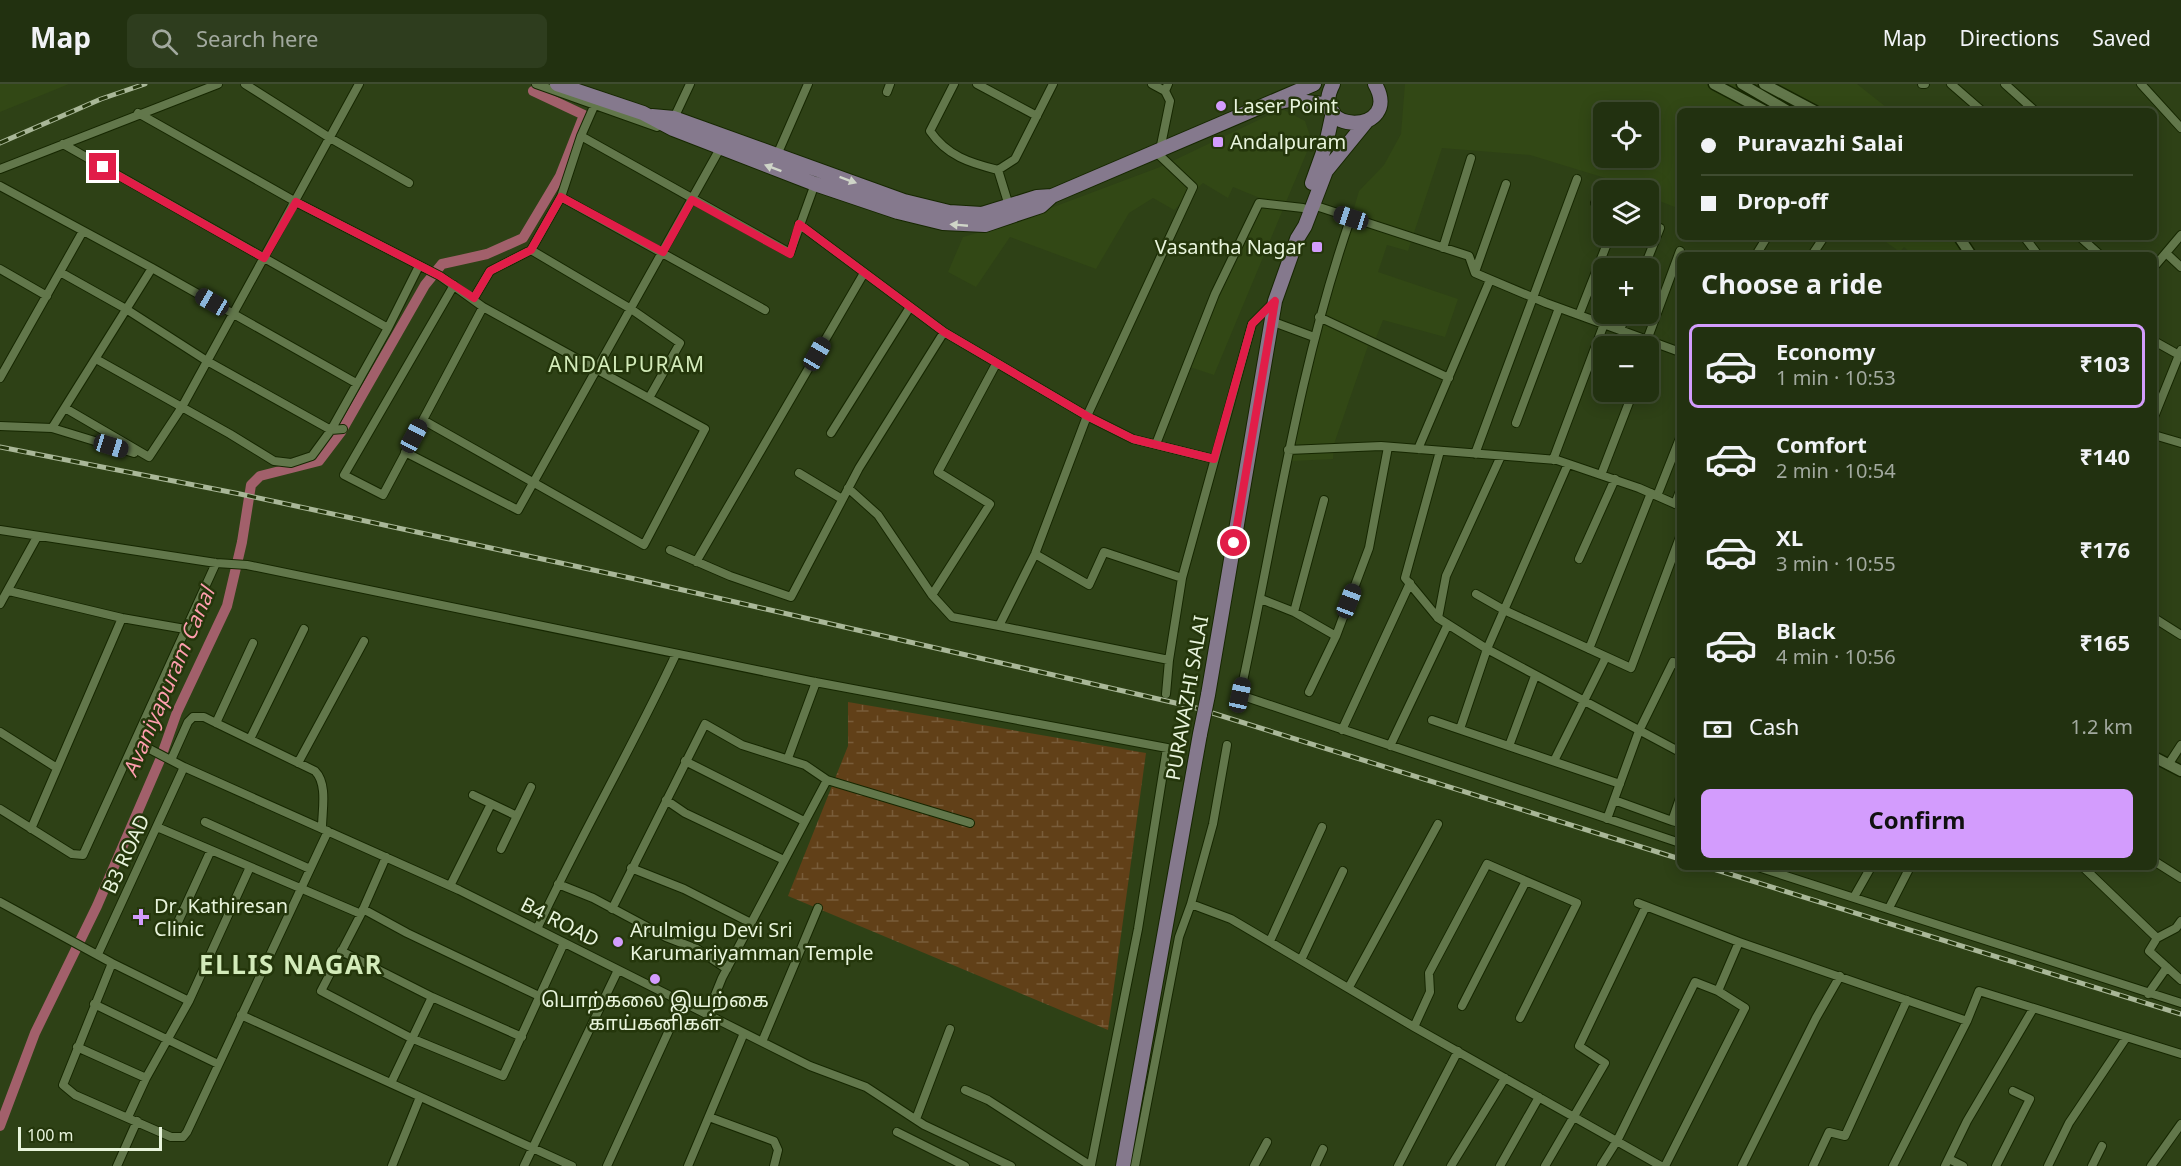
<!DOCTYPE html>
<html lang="en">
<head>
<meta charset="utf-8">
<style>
  :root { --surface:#223110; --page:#2e3d1e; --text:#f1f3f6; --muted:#a2a99f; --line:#3f4c30; --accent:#d39cfd }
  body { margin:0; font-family:Georgia,"Noto Sans Tamil",serif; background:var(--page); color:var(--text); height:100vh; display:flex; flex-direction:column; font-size:22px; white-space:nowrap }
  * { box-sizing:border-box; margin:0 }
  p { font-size:20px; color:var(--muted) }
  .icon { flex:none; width:33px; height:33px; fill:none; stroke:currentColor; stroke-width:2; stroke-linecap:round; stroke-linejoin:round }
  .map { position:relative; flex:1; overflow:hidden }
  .panel { position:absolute; left:1677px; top:168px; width:480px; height:618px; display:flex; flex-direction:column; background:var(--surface); border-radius:9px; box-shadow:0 3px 15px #0003,0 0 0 2px var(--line) }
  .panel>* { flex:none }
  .guide { position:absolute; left:1677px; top:24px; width:480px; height:132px; border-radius:9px; box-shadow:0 3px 15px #0003,0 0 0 2px var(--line); display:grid; align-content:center; height:132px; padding:0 24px; background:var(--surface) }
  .fabs { position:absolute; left:1593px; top:18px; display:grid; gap:12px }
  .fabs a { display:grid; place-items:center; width:66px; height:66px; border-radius:9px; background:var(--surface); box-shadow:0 3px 15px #0003,0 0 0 2px var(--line); font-size:30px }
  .scale { position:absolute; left:18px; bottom:15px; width:144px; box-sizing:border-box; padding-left:6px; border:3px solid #e8f4dc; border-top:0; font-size:16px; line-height:21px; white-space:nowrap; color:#e8f4dc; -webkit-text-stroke:4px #24360b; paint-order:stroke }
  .end { position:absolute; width:27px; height:27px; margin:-14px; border:8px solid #e11d48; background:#fff; box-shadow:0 0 0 3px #fff }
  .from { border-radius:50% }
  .car { position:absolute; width:18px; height:36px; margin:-18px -9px; border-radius:8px; box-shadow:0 0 4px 2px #0007; background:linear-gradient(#222 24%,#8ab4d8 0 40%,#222 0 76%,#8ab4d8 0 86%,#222 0) }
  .guide b { display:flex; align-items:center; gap:21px; height:57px; font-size:22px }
  .guide b+b { border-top:2px solid var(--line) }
  .guide i { width:15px; height:15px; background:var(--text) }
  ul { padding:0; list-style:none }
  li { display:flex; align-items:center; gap:18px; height:84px; margin:0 12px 9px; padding:0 12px; border:3px solid transparent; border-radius:9px }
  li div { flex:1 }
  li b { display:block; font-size:22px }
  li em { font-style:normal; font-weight:700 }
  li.selected { border-color:var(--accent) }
  li>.icon { width:54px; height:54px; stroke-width:1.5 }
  h2 { padding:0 24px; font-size:27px; line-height:72px }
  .pay { display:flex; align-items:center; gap:15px; height:66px; padding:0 24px; font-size:22px }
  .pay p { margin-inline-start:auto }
  .cta { display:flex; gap:12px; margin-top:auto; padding:12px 24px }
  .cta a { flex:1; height:69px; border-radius:9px; background:var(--accent); color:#111; font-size:24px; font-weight:700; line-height:69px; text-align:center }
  header { display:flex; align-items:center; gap:36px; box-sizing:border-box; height:84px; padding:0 30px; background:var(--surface); border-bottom:2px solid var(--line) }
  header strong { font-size:28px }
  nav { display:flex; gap:33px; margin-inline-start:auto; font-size:21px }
  .search { width:420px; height:54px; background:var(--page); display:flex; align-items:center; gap:15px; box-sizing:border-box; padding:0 21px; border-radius:9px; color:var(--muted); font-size:22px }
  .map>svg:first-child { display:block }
  .built { fill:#324815; fill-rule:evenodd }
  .wetland { fill:url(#wetland-marsh) }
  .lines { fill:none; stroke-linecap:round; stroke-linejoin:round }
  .canal { stroke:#a2606b; stroke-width:10 }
  .minor-casing { stroke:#162700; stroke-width:10 }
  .tertiary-casing { stroke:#162700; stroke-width:13 }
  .primary-casing { stroke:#162700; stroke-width:16 }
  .minor { stroke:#62774b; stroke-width:8 }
  .tertiary { stroke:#62774b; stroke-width:10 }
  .primary { stroke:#85798d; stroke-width:14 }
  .rail-casing { stroke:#a9b798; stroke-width:5 }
  .rail { stroke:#24360b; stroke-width:3; stroke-dasharray:9; stroke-linecap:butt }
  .primary-bridge-casing { stroke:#162700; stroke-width:16; stroke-linecap:butt }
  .primary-bridge { stroke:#85798d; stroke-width:14 }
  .oneway { fill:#cfd5c8 }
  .route { stroke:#e11d48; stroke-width:8 }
  .poi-dot { fill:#d39cfd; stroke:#24360b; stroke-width:2 }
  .labels { text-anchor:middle; stroke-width:5; stroke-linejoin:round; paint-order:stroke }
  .poi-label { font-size:20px; fill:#e8f4dc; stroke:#24360b; text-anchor:start }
  .street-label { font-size:20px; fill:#e8f4dc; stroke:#24360b }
  .neighbourhood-label { font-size:21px; letter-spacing:1.5px; fill:#d3ebba; stroke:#24360b }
  .water-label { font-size:21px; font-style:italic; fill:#ff9eae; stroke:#24360b }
  .district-label { font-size:26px; font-weight:bold; letter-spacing:1.5px; fill:#d3ebba; stroke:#24360b }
</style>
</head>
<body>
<header>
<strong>Map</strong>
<div class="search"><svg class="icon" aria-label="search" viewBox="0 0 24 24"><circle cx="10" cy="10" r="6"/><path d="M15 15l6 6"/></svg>Search here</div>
<nav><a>Map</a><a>Directions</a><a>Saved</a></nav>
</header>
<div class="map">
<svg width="2181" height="1082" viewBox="0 0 2181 1082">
  <defs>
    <pattern id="wetland-marsh" width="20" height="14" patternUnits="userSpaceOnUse" patternTransform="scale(1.5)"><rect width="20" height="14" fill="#614018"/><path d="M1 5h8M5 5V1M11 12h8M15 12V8" fill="none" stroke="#785c39"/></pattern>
  </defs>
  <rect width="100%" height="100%" fill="#2e4116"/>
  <!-- built -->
  <path class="built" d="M 0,0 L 69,0 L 0,28 Z
    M 1405,0 L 1857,0 L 1891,27 L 1680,27 L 1680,125 L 1649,113 L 1648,106 L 1629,106 L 1628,101 L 1530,71 L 1442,64 L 1408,167 L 1387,161 L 1378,188 L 1458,215 L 1445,253 L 1383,236 L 1372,264 L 1368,262 L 1334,360 L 1333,375 L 1292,377 L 1288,382 L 1306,290 L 1359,107 L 1384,81 L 1401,50 ZM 1604,28 L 1648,28 L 1648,74 L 1604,74 Z
    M 1284,26 L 1305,37 L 1310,52 L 1309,63 L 1214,291 L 1187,282 L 1260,114 L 1233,103 L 1228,114 L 1203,99 L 1174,126 L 1153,114 L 1129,129 L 1096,185 L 1010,153 L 976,203 L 948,188 L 963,153 L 1005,141 L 1160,83 L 1277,27 Z
    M 1879,153 L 1967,153 L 1979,171 L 1913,171 L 1904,163 L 1900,168 Z"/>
  <!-- wetland -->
  <path class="wetland" d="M 848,618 L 1146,669 L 1108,946 L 788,812 L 848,662 Z"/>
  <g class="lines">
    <!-- canal -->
    <path class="canal" d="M 0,1042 L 35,949 L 97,822 L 160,676 L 177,628 L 227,522 L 242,458 L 251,401 L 260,392 L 319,377 L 341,348 L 425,201 L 442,180 L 487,170 L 523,154 L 560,92 L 584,31 L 533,7"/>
    <!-- minor casing -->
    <g class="minor-casing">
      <path id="minor" d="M 245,0 L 330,54 L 409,99
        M 536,0 L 657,43
        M 954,0 L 930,47 C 947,72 970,79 998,86
        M 977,0 L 1037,32
        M 1152,0 L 1165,7
        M 1922,0 L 1925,0
        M 1951,0 L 1982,27
        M 2005,0 L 2035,27
        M 2141,0 L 2181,44
        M 887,8 L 890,0
        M 138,29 L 296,118 L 440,192 L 483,223 L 705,345 L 644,461 L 423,336
        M 674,34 L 690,0
        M 581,52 L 790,169 L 816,97
        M 63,60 L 388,244
        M 1160,66 L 1170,17 L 1165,7 L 1168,0
        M 1156,68 L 1193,103 L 1087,332 L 1035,470 L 999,542 L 1169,576 L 1182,494
        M 777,71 L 808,0
        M 0,85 L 218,0
        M 0,102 L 152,184 L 356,299
        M 561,113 L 765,226
        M 1595,119 L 1604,122
        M 1313,121 L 1469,172 L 1475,189 L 1546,219 L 1680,268
        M 1010,125 L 998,86 L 1015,75 L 1053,0
        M 1351,133 C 1297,288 1275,451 1240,611 L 1680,759
        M 799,140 L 944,248 L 1087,332 L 1133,355 L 1214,375
        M 2028,153 L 2026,155 L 2038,171
        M 2080,153 L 2100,171
        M 1443,164 L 1471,74
        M 531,166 L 631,225 L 680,259 L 649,314
        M 2166,169 L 2181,183
        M 1756,171 L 1767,153
        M 1812,171 L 1824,153
        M 2154,183 L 2181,151
        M 1644,184 L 1660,144 L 1648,140
        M 0,185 L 47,212
        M 60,188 L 126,225 L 207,277 L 331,346 L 343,345
        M 1475,188 L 1506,100
        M 454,201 L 344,391 L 383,411 L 483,223
        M 474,214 L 490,187 L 531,166 L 561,113 L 581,52 L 595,20
        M 1579,231 L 1610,152
        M 1319,233 L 1449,294
        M 1271,237 L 1314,253
        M 1620,246 L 1626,230
        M 1647,256 L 1680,167
        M 2154,257 L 2179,271
        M 96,275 L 230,350 L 274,377 L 291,379 L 312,372 L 331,346 L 388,244 L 419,182
        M 0,294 L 83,147
        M 65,324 L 149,373 L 182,323 L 359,0
        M 2154,333 L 2181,266
        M 1516,339 L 1559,224
        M 0,342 L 52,344 L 134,369
        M 52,344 L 152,184
        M 831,349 L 910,223
        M 2154,351 L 2181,359
        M 1156,360 L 1215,210 L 1259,119 L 1303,124
        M 1418,365 L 1490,196
        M 1288,366 L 1381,362 L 1557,376 L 1639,404 L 1680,422
        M 1440,367 L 1405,494 L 1438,534 L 1487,565 L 1680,668
        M 405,368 L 518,426 L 722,61
        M 1475,370 L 1577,95
        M 1553,376 L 1604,240
        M 799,389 L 842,415
        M 1601,391 L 1633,308
        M 848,404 L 878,431 L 932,511 L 952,533 L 999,542
        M 1657,412 L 1680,354
        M 1675,420 L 1680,407
        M 0,446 L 216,479 L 247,481 L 810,597 L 1167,664 L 1138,845 L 1091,1081
        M 670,466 L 730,492 L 791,513 L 859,384 L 944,248
        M 1035,470 L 1089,501 L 1104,468 L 1182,494 L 1252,240 L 1273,219
        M 1579,475 L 1615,395
        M 696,478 L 864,189
        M 9,507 L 122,534 L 185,545
        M 1476,510 L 1504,526 L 1631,584 L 1680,453
        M 932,511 L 990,420 L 938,388 L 996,280
        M 1261,515 L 1294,528 L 1336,552
        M 0,520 L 37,453
        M 1294,528 L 1324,416
        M 1438,534 L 1446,492 L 1501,372
        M 2154,534 L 2181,551
        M 1589,565 L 1651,409
        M 1309,608 L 1336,552 L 1369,464 L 1388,363
        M 1166,610 L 1169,576
        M 1432,636 L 1620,700
        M 216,639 L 253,559
        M 1460,645 L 1487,565 L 1568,380
        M 1342,646 L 1410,499
        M 0,648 L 57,684
        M 250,655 L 304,545
        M 136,658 L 184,683 L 459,806 L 810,982 L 866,1003 L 924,1041 L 1011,1082
        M 1390,662 L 1448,540
        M 1509,662 L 1535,592
        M 788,674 L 816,598
        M 171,676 L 188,638 L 193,633 L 204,633 L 216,639 L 315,687 C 328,700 322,727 322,744
        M 685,677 L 804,737
        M 1554,677 L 1606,573
        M 298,679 L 364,557
        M 2168,681 L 2181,661
        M 473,711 L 517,732
        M 1680,714 L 1672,737 L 1680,739
        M 666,716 L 685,729 L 784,776
        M 1614,716 L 1672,737
        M 0,725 L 72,770 L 83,771 L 216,479
        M 1607,735 L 1639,647 L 1673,578 L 1680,581
        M 205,738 L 310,785
        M 157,743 L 361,830
        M 31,745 L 122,534
        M 501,765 L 531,703
        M 386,773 L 361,830 L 321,907 L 411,954 L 503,992 L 564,859
        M 2154,777 L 2181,794
        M 1758,783 L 2181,919
        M 2083,783 L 2157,854 L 2149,867 L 2181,896
        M 631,784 L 684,805 L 751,839
        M 558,800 L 593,814 L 666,853 L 697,865 L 727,885
        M 450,802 L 491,720
        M 1854,813 L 1871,783
        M 0,818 L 112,879 L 189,917
        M 1638,819 L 1739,858 L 1967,937
        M 1191,820 L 1213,740 L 1227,661
        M 1889,824 L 1910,783
        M 363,825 L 407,849 L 539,912
        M 612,825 L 705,640 L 742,661 L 805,681 L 827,696
        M 178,838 L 211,766
        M 537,845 C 580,752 633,663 676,570
        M 2157,854 L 2176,844 L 2181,837
        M 1270,857 L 1322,743
        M 341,867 L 432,913 L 522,953
        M 98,870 L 184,683
        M 1301,876 L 1343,787
        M 112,879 L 63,1001 L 75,1011 L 171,1053 L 183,1053 L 187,1048 L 328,747
        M 1349,903 L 1438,740
        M 2148,910 L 2167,883
        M 94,920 L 218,980
        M 1462,922 L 1526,797
        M 241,931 L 572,1082
        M 707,931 L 722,894 L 827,696 L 970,739
        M 1414,943 L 1430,908 L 1429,889 L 1487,780 L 1577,819 L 1520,934
        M 762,958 L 818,824
        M 77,963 L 146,994
        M 391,999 L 432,913
        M 965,1006 L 988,1016 L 1091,1082
        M 128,1033 L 146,994 L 189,917 L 250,783
        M 709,1033 L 774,1057 L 778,1066 L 774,1082
        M 916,1035 L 950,945
        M 897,1048 L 965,1082
        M 1949,1075 L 1963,1082
        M 117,1082 L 137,1037
        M 392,1082 L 420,1013
        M 524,1082 L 618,886
        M 607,1082 L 682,918
        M 688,1082 L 744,949
        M 1135,1082 L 1179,853 L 1191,820 L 1231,835 L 1414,943 L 1661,1082
        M 1254,1082 L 1267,1058
        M 1315,1082 L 1323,1065
        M 1398,1082 L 1458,967
        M 1451,1082 L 1505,994
        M 1500,1082 L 1539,1013
        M 1545,1082 L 1605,979 L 1579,962 L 1646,822
        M 1601,1082 L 1618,1055 L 1695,898 L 1718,907
        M 1665,1082 L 1745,924 L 1718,907 L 1739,858
        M 1742,1082 L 1816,934 L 1840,892
        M 1813,1082 L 1829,1048 L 1845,1052 L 1907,916
        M 1893,1082 L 1967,937 L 1979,907 L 2181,970
        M 1945,1082 L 1967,1037 L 2033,925
        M 1996,1082 L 2030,1015 L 2013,1007
        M 2048,1082 L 2069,1039 L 2126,954
        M 2092,1082 L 2102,1062
        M 2151,1082 L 2181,1040"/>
    </g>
    <!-- tertiary casing -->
    <g class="tertiary-casing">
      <path id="tertiary" d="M 1714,0 L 1765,27
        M 1742,0 L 1788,27
        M 1764,0 L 1815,27
        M 1959,153 L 1971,171
        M 2154,673 L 2181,687"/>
    </g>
    <!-- primary casing -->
    <g class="primary-casing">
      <path id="primary" d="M 557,0 L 643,29 L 673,45 L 815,100 L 898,128 L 943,139 L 985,141 L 1041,122 L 1052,112
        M 1333,0 C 1306,52 1404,51 1375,0
        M 1280,18 L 1290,16 L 1330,21
        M 652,32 L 674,34 L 904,117 L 949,128 L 982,130 L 1037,113 L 1052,112 L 1314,0
        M 1312,99 L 1326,60 L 1333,28
        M 1208,611 L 1275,217 L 1297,155 L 1305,142 L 1326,87 L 1366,38
        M 1123,1082 L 1200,650"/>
    </g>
    <!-- minor -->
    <use href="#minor" class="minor"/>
    <!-- tertiary -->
    <use href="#tertiary" class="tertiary"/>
    <!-- primary -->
    <use href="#primary" class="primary"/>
    <!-- rail casing -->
    <g class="rail-casing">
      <path id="rail" d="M 0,59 L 101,15 L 145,0
        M 0,363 L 240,410 L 635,495 L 1193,623 L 1680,775
        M 1707,783 L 2181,930"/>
    </g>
    <!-- rail -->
    <use href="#rail" class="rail"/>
    <!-- primary-bridge casing -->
    <g class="primary-bridge-casing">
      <path id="primary-bridge" d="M 1200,650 L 1208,611"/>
    </g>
    <!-- primary-bridge -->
    <use href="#primary-bridge" class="primary-bridge"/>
  </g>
  <!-- one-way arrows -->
  <defs><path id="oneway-solid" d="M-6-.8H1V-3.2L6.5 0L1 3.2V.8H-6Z" transform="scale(1.5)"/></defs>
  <g class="oneway">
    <use href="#oneway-solid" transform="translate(773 84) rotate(-159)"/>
    <use href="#oneway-solid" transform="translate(848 96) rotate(20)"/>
    <use href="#oneway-solid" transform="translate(959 141) rotate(-175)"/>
  </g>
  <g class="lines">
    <!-- route -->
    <path class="route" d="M 103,83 L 264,174 L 296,118 L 440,192 L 474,214 L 490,187 L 531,166 L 561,113 L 663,168 L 692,116 L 790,170 L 799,140 L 944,248 L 1087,332 L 1133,355 L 1214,375 L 1252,240 L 1275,217 L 1234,459"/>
  </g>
  <!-- markers -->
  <g class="poi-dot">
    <circle cx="1221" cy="22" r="6"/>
    <rect x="1212" y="52" width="12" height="12" rx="3"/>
    <rect x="1311" y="157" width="12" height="12" rx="3"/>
    <path d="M138 824h6v6h6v6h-6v6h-6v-6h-6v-6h6z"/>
    <circle cx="618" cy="858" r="6"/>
    <circle cx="655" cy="895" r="6"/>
  </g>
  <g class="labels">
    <!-- poi labels -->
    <g class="poi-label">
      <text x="1233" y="29">Laser Point</text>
      <text x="1230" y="65">Andalpuram</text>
      <text x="1305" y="170" text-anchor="end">Vasantha Nagar</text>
      <text x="154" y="829">Dr. Kathiresan<tspan x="154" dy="23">Clinic</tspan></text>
      <text x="630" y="853">Arulmigu Devi Sri<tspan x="630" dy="23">Karumariyamman Temple</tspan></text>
      <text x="655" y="923" text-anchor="middle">பொற்கலை இயற்கை<tspan x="655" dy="23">காய்கனிகள்</tspan></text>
    </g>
    <!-- street labels -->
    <g class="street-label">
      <text transform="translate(1187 614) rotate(-80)" y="7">PURAVAZHI SALAI</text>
      <text transform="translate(126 770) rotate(-65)" y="7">B3 ROAD</text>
      <text transform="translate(560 838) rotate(27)" y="7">B4 ROAD</text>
    </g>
    <!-- neighbourhood labels -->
    <g class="neighbourhood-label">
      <text x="627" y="288">ANDALPURAM</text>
    </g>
    <!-- water labels -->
    <g class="water-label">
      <text transform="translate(169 598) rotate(-67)" y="7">Avaniyapuram Canal</text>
    </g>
    <!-- district labels -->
    <g class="district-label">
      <text x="291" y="890">ELLIS NAGAR</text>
    </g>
  </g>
</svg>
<div class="fabs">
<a><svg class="icon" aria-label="locate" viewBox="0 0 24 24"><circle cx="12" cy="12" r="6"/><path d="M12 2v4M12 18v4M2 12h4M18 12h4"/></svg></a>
<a><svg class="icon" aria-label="layers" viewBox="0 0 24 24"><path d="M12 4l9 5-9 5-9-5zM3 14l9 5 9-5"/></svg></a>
<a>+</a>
<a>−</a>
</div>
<div class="scale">100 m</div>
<i class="end from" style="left:1234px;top:459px"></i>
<i class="end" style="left:103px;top:83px"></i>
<i class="car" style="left:1351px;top:134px;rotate:288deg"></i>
<i class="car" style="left:212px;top:218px;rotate:300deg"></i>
<i class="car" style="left:817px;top:270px;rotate:30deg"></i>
<i class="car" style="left:414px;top:352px;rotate:28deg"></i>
<i class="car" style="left:111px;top:362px;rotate:107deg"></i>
<i class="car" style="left:1349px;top:517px;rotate:21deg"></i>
<i class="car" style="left:1240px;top:611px;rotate:12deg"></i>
<div class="guide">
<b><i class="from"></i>Puravazhi Salai</b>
<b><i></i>Drop-off</b>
</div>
<section class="panel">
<h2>Choose a ride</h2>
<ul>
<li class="selected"><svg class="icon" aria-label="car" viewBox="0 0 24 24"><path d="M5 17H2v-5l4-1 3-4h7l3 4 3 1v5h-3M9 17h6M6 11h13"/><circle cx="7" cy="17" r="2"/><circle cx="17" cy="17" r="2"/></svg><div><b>Economy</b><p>1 min · 10:53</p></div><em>₹103</em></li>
<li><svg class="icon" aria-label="car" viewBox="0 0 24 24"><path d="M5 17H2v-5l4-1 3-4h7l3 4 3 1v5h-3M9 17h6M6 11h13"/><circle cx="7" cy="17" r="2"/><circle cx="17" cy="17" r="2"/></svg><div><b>Comfort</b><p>2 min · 10:54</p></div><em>₹140</em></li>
<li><svg class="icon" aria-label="car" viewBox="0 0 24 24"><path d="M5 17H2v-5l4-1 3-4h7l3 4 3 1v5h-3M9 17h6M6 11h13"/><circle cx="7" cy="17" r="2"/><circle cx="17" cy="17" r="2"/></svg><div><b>XL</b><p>3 min · 10:55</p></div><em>₹176</em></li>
<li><svg class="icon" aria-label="car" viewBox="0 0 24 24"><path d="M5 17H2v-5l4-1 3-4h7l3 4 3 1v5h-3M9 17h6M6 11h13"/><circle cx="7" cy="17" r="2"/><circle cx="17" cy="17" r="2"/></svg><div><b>Black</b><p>4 min · 10:56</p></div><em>₹165</em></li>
</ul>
<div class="pay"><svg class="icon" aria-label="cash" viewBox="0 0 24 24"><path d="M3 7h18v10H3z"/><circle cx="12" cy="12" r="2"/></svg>Cash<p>1.2 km</p></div>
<div class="cta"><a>Confirm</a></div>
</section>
</div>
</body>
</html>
